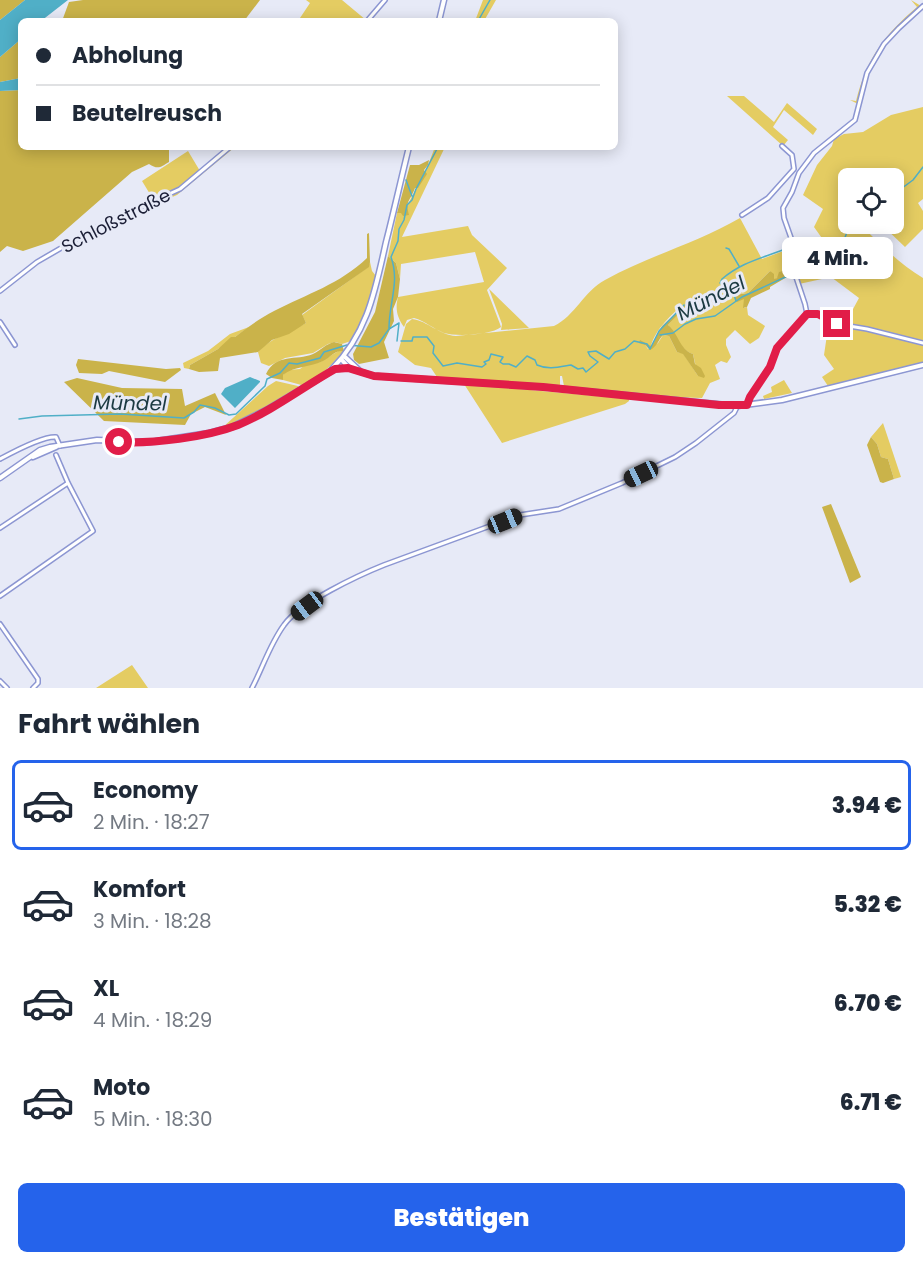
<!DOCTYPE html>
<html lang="de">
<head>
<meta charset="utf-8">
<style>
  :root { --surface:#fff; --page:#f6f6f7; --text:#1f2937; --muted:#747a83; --line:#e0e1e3; --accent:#2563eb }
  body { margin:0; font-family:Poppins,sans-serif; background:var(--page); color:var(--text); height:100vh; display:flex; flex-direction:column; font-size:22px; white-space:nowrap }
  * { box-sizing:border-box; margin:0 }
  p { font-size:20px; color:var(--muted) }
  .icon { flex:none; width:33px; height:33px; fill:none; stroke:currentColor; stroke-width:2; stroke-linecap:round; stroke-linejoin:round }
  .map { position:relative; height:688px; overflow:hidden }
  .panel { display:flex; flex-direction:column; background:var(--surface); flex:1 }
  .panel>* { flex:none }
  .top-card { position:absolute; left:18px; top:18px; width:600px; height:132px; border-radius:9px; box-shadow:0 3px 15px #0003; display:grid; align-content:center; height:132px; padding:0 18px; background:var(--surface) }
  .fabs { position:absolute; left:838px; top:168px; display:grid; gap:12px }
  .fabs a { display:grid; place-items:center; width:66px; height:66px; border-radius:9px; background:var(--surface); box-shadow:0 3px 15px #0003; font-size:30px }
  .end { position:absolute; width:27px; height:27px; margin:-14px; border:8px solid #e11d48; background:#fff; box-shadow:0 0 0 3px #fff }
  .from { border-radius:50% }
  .bubble { position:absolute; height:42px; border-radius:9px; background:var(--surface); box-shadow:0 3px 15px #0003; font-size:20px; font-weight:800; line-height:42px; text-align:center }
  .car { position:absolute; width:18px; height:36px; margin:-18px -9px; border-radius:8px; box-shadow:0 0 4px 2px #0007; background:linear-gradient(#222 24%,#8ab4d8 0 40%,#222 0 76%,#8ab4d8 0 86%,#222 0) }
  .top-card b { display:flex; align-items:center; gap:21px; height:57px; font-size:22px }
  .top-card b+b { border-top:2px solid var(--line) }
  .top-card i { width:15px; height:15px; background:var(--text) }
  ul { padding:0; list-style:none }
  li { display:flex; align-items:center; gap:18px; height:90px; margin:0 12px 9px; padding:0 6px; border:3px solid transparent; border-radius:9px }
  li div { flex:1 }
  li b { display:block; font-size:22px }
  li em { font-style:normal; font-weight:800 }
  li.on { border-color:var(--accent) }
  li>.icon { width:54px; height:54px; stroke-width:1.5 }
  h2 { padding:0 18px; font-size:27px; line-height:72px }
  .cta { display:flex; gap:12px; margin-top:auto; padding:12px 18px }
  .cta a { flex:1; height:69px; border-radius:9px; background:var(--accent); color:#fff; font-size:24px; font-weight:800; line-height:69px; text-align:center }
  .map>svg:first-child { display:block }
  .green { fill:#e4cc62; fill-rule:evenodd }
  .forest { fill:#cab34a }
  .water { fill:#50afc7 }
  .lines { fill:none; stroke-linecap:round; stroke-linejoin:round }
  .stream { stroke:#50afc7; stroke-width:1.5 }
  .street-casing { stroke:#8c96d2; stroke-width:6 }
  .secondary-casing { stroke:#8c96d2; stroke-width:7 }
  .street { stroke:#fff; stroke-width:3 }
  .secondary { stroke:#fff; stroke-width:4 }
  .route { stroke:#e11d48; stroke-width:8 }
  .labels { text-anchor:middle; stroke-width:6; stroke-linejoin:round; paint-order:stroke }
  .street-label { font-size:18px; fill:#1b1e36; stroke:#e7eaf7 }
  .water-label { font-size:20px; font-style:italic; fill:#1c3a42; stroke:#e7eaf7 }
</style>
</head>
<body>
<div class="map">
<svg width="923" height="688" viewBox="0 0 923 688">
  <rect width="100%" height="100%" fill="#e7eaf7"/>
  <!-- green -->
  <path class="green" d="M 306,0 L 342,0 L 366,20 L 298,21 L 310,3 Z
    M 483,0 L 496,0 L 484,21 L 475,21 Z
    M 911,0 L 921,6 C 889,36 865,59 858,104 L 850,100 L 856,101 C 867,58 884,35 917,7 Z
    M 727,96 L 744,96 L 774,122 L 787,103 L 817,129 L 813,135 L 784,110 L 773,127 L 788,140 L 783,146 Z
    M 923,107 L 923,199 L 918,203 L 923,211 L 923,229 L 905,247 L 881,224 L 894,224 L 894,178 L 849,178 L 849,224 L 870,224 L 865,229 C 883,247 901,265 923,278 L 923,342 L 888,332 L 845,324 L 859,298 L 831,277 L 799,284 C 794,261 811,256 824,241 L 814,227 L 823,209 L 803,195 L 817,165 L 832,146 L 834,139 L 844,134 L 863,132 L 891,115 Z
    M 231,147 L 235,147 L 177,195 L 112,223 L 67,247 L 111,222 L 182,190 Z
    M 435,147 L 445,147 L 402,237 L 468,226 L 472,235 L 507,268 L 487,290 L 500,324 L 501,327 C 492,335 456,337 444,333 C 434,329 425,321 414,318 L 407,320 L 404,327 C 397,317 395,309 398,297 L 484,282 L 475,252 L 401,264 L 400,279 L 396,263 L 388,256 L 397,213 L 406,208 L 428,165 Z
    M 188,151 L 200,171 L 180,187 L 153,199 L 142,181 Z
    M 740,218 L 762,259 L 794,247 L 796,258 L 794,270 L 792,270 L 792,272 L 788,270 L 774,280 L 770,271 L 748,293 L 739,294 L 744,299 L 744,308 L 747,307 L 748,315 L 765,326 L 759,338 L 750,344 L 735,330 L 726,339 L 726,345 L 731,357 L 727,363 L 721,361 L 715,365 L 720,379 L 710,383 L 702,398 L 667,397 L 564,386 L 562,376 L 560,376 L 560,386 L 437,377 L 431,368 L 415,365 L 398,352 L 406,324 L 412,319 C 428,321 439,335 456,336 L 554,326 C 575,316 584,291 605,280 C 648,256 697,243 740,218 ZM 685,304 L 685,306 L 668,325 C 676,335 680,350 693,354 L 698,376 L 683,353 L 677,352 L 669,336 L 663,335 L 658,343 L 648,349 L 645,345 L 651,346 C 655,330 672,313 685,304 Z
    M 370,262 L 372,271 L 376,276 L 369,306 L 351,341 L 342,344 L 335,342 L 328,344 L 313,353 L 285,358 L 269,366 L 261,363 L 258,352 C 266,341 292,331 306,323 L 302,315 L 368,267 Z
    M 489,289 L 529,328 L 501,330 L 502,324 Z
    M 837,325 L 866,330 L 923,344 L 923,363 L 828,386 L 822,377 L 834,369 L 824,355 L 828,328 L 836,329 Z
    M 249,327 L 218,349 L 190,365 L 189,369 L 184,368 L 183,363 L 208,351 L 230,334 Z
    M 340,350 L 344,351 L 328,368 L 305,386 L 283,380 L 283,375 L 288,370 L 300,369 L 305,365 L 320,362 Z
    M 784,380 L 792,393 L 764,399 L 763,396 L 772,392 L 771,387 Z
    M 276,381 L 298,386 L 299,389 L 242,421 L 222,428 L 268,386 Z
    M 464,384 L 629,399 L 629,401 L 625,404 L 502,443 Z
    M 883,423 L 901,477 L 894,479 L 888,459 L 881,457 L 877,444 L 871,437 Z
    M 132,665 L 148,688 L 96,688 Z"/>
  <!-- forest -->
  <path class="forest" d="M 0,0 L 25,0 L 0,20 Z
    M 83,0 L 260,0 L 244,21 L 41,21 L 45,18 L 62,21 L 69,2 Z
    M 21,39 L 21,78 L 0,82 L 0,57 Z
    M 21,90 L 21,147 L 169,147 L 169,162 C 161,167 158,170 149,164 L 132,172 L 53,241 L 23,251 L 7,246 L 0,252 L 0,91 Z
    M 429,160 L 428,165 L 424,170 L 427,174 L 418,188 L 415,188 C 410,202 405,200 409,215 L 403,216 L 401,213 L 397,213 L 410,165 L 419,165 Z
    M 369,233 L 370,262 L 369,267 L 302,314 L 306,323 L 289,334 L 272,340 L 258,352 L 220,358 L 218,371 L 199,372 L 189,369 L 190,365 L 218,349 L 231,337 L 235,337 C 247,328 260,318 274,311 C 307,294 340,284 367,258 L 367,234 Z
    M 388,256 L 396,263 L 400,279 L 398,297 L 393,309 L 394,321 L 384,342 L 389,358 L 359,364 L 354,360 L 353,354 L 375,312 Z
    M 788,270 L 792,272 L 792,274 L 770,287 L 770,289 L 751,298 L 747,307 L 743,308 L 744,299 L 737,302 L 735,301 L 735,295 L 748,293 L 770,271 L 774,274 L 774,279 L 777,278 L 779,272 Z
    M 685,304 L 686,306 L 668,325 C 679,334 679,349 693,354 L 695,364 L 701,368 L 705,376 L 704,378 L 698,376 L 683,354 L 677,352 L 669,336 L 663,335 C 658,340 657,347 650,350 L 645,345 L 639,343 L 640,340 L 651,346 L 662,326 Z
    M 334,342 L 342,344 L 344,351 C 334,350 331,357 323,361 C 311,367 294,366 283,375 L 283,380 L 272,378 L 266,374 C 276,353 296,361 313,354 C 321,350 326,344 334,342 Z
    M 78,359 L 166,369 L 180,368 L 181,370 L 165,382 L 109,371 L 102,374 L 79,373 L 76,365 Z
    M 77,378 L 122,388 L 182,389 L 185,406 L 215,393 L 226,415 L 205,407 L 191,414 L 185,425 L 104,421 L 64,382 Z
    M 871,437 L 877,444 L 881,457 L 888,459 L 894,479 L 883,483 L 880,482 L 867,445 Z
    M 831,504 L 861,577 L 850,583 L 822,507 Z"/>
  <!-- water -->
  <path class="water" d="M 25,0 L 68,0 L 41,21 L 21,21 L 21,39 L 0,57 L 0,20 Z
    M 21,78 L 21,90 L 0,91 L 0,82 Z
    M 250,377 L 260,381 L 260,382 L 235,408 L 221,394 L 225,388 Z"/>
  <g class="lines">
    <!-- stream -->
    <path class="stream" d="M 478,21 L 490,0
      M 406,180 L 412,196
      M 894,194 L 913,180 L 923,167
      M 857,224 L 861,224
      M 726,248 L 729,249 L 739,266
      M 797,270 L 800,263 L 823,243 L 828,244 L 834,249 L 844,240 L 849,227 L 855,224
      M 727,289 L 720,283 L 722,279 C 743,261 764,258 790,247
      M 729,291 L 734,295 L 736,301
      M 389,328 C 389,303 400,282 391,257 L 398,241 L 399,229 L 404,220 L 407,205 L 412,200 L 416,189 L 438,147
      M 660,335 L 673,333 L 685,324 L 696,319 L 715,316 L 742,297 L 794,273
      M 401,341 L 412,341 L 413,337 L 427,337 L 434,346 L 433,353 L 443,366 L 457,363 L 482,367 L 486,364 L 484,362 L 489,360 L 491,354 L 503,357 L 500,362 L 503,364 L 509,364 L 516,367 L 527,356 L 535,360 L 537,365 C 548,370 559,367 571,365 L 578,369 L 583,368 L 586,372 L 598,362 L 590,356 L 588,352 L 596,351 L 609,359 L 615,352 L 625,349 L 634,341 L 647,344 L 650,349 L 659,331 L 684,305
      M 19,419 L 42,416 L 120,414 L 184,418 L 194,412 L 200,405 L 215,408 L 229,415 L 236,414 L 265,386 L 267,379 L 280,373 L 289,363 L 297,364 L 320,358 L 324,352 L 347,345 L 371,347 L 379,343 L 389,329 L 399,323 L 397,341"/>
    <!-- street casing -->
    <g class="street-casing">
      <path id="street" d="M 367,21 L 385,0
        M 742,215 L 768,198 L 794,169 L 792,155 L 782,146
        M 0,291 L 37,262 L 99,226 L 180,189 L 230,147
        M 807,314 L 805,304 L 796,277 L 796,252 L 784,218 L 783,208 L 792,192 L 799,173 L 814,153 L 855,120 L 867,73 L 884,44 L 899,28 L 923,6
        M 0,322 L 15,345
        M 747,405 L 750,397 L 770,367 L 777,348 L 807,314 L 818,314 L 837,324 L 867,329 L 923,343
        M 0,459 C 13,452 42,436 56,437 L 60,446
        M 0,528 L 68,483
        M 0,596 L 93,531 L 68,483 L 56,455
        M 0,624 L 38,679 L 38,683 L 33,688
        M 0,681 L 7,688
        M 252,688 C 263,667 270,644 284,625 C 299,603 359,575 384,565 L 520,515 L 559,509 L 622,483 L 675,457 L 696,443 L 734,413 L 737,407"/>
    </g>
    <!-- secondary casing -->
    <g class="secondary-casing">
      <path id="secondary" d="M 439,21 L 444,0
        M 344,356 L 361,372
        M 341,359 L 349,368 L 374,376 L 543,387 L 737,406 L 782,400 L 923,365
        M 332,369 C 368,332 375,291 386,242 C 394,211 401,179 409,147
        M 33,457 L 56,447
        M 0,478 L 40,450 L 50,447 L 97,440 L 150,442 L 209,433 L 232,427 L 266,410 L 335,369 L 347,368"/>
    </g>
    <!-- street -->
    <use href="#street" class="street"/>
    <!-- secondary -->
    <use href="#secondary" class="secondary"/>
  </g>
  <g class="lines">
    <!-- route -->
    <path class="route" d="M 119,442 C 152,444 207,437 238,425 C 272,411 303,387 335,369 L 348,368 L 374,376 L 543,387 L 719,405 L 747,405 L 750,397 L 770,367 L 777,348 L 807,314 L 818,314 L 837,324"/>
  </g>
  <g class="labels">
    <!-- street labels -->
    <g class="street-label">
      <text transform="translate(116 221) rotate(-27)" y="6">Schloßstraße</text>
    </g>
    <!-- water labels -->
    <g class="water-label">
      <text transform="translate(711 298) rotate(-27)" y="7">Mündel</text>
      <text transform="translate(130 403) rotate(1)" y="7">Mündel</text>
    </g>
  </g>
</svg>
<div class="fabs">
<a><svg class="icon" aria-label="locate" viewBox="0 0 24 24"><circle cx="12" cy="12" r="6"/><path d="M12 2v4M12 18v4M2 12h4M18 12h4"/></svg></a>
</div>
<i class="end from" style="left:119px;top:442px"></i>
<i class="end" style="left:837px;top:324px"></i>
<div class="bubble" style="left:782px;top:237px;width:111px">4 Min.</div>
<i class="car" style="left:641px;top:474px;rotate:245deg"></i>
<i class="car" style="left:505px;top:521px;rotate:68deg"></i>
<i class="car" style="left:307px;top:606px;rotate:233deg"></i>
<div class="top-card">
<b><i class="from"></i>Abholung</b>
<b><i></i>Beutelreusch</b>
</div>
</div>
<section class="panel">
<h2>Fahrt wählen</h2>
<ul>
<li class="on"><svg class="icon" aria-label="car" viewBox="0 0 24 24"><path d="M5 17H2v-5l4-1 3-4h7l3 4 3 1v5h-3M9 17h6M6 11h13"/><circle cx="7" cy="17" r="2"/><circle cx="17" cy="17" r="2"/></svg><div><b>Economy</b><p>2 Min. · 18:27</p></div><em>3.94 €</em></li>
<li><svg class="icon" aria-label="car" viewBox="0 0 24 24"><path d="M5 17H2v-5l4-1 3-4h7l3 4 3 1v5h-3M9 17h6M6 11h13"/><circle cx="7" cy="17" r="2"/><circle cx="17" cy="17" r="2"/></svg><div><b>Komfort</b><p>3 Min. · 18:28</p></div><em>5.32 €</em></li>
<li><svg class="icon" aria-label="car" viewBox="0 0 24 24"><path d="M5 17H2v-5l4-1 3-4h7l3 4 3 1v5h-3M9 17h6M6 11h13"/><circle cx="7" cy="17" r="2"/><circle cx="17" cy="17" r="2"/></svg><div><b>XL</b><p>4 Min. · 18:29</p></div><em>6.70 €</em></li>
<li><svg class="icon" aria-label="car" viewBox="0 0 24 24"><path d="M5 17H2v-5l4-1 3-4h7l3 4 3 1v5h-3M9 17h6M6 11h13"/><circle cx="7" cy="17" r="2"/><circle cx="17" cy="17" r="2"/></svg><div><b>Moto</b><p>5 Min. · 18:30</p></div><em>6.71 €</em></li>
</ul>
<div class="cta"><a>Bestätigen</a></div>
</section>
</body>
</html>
